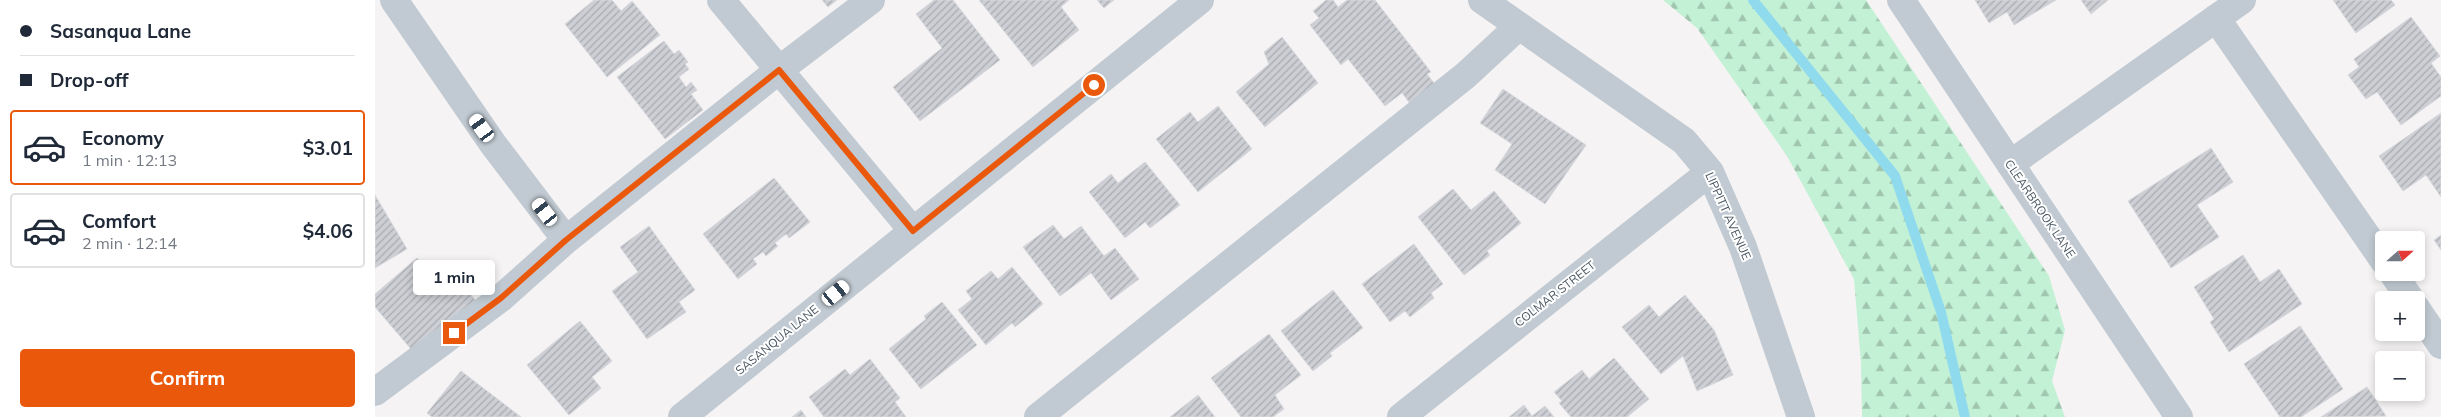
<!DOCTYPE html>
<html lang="en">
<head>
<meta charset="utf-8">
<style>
  :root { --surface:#fff; --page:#f6f6f7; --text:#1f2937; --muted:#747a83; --line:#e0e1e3; --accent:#ea580c }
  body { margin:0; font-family:Mulish,sans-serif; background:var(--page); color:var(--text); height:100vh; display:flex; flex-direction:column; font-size:19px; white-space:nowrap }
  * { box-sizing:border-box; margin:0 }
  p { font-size:16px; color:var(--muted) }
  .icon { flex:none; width:28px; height:28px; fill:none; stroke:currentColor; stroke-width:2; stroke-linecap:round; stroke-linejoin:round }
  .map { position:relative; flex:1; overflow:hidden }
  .side { display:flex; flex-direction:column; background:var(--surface); width:375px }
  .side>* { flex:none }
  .banner { display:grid; align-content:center; height:110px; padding:0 20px; background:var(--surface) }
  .needle { width:32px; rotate:69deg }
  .controls { position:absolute; left:2000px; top:231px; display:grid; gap:10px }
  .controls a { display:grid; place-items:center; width:50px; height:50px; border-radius:5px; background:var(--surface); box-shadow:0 2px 8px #0003; font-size:25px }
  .end { position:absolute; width:22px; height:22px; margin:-11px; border:6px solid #ea580c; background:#fff; box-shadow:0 0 0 2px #fff }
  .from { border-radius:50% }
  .bubble { position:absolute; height:35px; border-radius:5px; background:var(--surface); box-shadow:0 2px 8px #0003; font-size:16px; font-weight:700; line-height:35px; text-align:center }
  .car { position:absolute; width:15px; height:30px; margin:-15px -8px; border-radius:6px; box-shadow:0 0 4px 1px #0007; background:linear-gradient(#fff 24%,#345 0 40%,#fff 0 76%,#345 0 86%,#fff 0) }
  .banner b { display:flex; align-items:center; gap:18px; height:48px; font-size:19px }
  .banner b+b { border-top:1px solid var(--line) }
  .banner i { width:12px; height:12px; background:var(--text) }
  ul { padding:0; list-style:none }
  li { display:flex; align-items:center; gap:15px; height:75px; margin:0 10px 8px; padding:0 10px; border:2px solid var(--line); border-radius:5px }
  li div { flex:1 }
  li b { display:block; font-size:19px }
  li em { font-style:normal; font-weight:700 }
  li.selected { border-color:var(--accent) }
  li>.icon { width:45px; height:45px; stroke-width:1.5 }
  .action { display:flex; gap:10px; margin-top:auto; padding:10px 20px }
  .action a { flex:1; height:58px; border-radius:5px; background:var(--accent); color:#fff; font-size:20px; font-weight:700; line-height:58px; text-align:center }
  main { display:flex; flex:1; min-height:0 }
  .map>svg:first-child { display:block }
  .forest { fill:url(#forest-firs) }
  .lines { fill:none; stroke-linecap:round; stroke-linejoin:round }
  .stream { stroke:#90daee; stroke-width:10 }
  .building { fill:url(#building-hatch); stroke:#d7d9de }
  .minor { stroke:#c1cad2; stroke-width:28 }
  .route { stroke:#ea580c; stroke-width:6 }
  .labels { text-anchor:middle; stroke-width:4; stroke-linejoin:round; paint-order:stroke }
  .street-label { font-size:12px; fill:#4a5661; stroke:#fff }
</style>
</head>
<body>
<main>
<section class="side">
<div class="banner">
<b><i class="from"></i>Sasanqua Lane</b>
<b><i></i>Drop-off</b>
</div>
<ul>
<li class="selected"><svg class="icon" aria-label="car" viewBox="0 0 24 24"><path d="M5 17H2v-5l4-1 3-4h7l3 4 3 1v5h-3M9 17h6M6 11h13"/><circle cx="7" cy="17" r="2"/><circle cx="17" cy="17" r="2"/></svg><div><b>Economy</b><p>1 min · 12:13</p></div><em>$3.01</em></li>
<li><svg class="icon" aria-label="car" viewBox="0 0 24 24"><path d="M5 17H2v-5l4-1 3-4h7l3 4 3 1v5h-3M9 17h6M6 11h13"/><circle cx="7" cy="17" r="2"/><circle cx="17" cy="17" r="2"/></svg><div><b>Comfort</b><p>2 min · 12:14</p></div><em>$4.06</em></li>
</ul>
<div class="action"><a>Confirm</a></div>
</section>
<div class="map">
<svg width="2066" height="417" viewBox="0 0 2066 417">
  <defs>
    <pattern id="forest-firs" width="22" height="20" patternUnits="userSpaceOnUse" patternTransform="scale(1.25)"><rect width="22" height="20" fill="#c3f1d5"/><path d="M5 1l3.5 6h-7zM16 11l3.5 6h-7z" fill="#a0c6b0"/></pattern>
    <pattern id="building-hatch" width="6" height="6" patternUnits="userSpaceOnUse" patternTransform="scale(1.25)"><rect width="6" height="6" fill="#cdcfd5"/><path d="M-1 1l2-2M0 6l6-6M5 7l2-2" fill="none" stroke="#a8abb0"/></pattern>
  </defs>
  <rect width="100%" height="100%" fill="#f5f3f3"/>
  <!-- forest -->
  <path class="forest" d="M 1288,0 L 1491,0 L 1674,276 L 1690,330 L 1677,381 L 1690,417 L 1487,417 L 1486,363 L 1479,279 L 1412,156 L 1322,28 Z"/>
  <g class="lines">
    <!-- stream -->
    <path class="stream" d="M 1378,0 L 1520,176 L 1566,312 L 1590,417"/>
  </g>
  <!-- building -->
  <path class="building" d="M 219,0 L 237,0 L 246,11 L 257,1 L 285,35 L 232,77 L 190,24 Z
    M 447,0 L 462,0 L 453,7 Z
    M 559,0 L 578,0 L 625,60 L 545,121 L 518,87 L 567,48 L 541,14 Z
    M 604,0 L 694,0 L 686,7 L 704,30 L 658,67 Z
    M 722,0 L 739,0 L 729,8 Z
    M 951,0 L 958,0 L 963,7 L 972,0 L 1000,0 L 1056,72 L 1052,74 L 1062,87 L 1037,106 L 1027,93 L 1010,106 L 973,59 L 966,65 L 935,25 L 944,18 L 938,11 Z
    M 1600,0 L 1681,0 L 1639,25 L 1632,12 L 1614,23 Z
    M 1706,0 L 1733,0 L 1716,14 Z
    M 1958,0 L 2016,0 L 2020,5 L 1981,33 Z
    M 2036,17 L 2065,56 L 2056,63 L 2066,77 L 2066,96 L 2026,125 L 2002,92 L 1991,99 L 1973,75 L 1984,67 L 1979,59 Z
    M 907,37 L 943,83 L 890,127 L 861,92 L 894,64 L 889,52 Z
    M 289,41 L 299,54 L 304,50 L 313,62 L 310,64 L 314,69 L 304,77 L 311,87 L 316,82 L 322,90 L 316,94 L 328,110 L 290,139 L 242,77 Z
    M 1128,89 L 1211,145 L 1170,204 L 1120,170 L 1137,144 L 1105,123 Z
    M 843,106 L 877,149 L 823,192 L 781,139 L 815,112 L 823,122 Z
    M 2066,113 L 2066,197 L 2051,175 L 2028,191 L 2004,156 Z
    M 1836,148 L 1858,182 L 1822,205 L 1844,237 L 1796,268 L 1753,201 Z
    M 770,162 L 805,205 L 775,228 L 770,222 L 750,238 L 714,192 L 736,174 L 743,183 Z
    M 399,178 L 435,222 L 414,238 L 411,234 L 400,243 L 403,246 L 391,256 L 388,252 L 378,259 L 382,264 L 363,279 L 328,234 Z
    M 1078,189 L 1096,210 L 1119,191 L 1146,223 L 1112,251 L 1115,255 L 1089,275 L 1043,217 Z
    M 0,195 L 32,249 L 0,268 Z
    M 678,225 L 689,239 L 706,226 L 729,256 L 740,248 L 764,279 L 736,300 L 716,273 L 685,296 L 648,247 Z
    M 274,226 L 320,290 L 304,302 L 311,312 L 272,339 L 237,291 L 263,272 L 245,247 Z
    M 2066,235 L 2066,250 L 2059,240 Z
    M 1039,244 L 1068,284 L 1056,293 L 1059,298 L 1035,317 L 1030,311 L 1015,322 L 987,284 Z
    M 1868,255 L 1885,282 L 1904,269 L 1927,304 L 1854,352 L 1835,322 L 1839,319 L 1819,287 Z
    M 42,258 L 60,280 L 54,285 L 63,295 L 83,280 L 102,302 L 41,355 L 0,307 L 0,294 Z
    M 637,267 L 668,304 L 640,327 L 637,323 L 611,345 L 583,310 L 597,299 L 591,291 L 616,271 L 623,279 Z
    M 958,290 L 988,328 L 955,353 L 957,356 L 938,371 L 906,331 Z
    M 1310,295 L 1339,330 L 1358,375 L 1322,391 L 1308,356 L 1286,374 L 1247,327 L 1274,305 L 1284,317 Z
    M 567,302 L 602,345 L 546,389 L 514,349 L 551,319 L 549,316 Z
    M 205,321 L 237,361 L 217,377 L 226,388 L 194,415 L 152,365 Z
    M 1925,326 L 1968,389 L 1926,417 L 1905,417 L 1869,364 Z
    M 894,334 L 926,375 L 900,395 L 909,409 L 898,417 L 866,417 L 836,378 Z
    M 1239,358 L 1274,399 L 1252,417 L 1196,417 L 1184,403 L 1187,401 L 1179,392 L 1207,370 L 1214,379 Z
    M 495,359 L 525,398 L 520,402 L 531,417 L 449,417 L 434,397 L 470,369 L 475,375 Z
    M 86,371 L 146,417 L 57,417 L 52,413 Z
    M 1992,387 L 2011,416 L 1946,417 Z
    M 823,395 L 840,417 L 795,417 Z
    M 1149,405 L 1157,416 L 1170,406 L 1179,417 L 1134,417 Z
    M 426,410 L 431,417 L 417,417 Z"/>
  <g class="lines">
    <!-- minor -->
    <path class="minor" d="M 19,0 L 118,144 L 191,240
      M 346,0 L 538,231
      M 1107,0 L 1309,141 L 1335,172 L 1368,247 L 1426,417
      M 1526,0 L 1804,417
      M 1841,18 L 2009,261
      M 1635,164 L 1867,0
      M 2017,272 L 2036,300
      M 2041,308 L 2066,345
      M 0,392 L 126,298 L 191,240 L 404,70 L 496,0
      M 307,417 L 825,0
      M 663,417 L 1091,75 L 1144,26
      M 1026,417 L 1335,172"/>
  </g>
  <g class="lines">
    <!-- route -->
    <path class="route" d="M 79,333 L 126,298 L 191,240 L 404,70 L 538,231 L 719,85"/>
  </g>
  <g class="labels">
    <!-- street labels -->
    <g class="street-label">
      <text transform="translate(1665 209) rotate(56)" y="4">CLEARBROOK LANE</text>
      <text transform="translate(1353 216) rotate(66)" y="4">LIPPITT AVENUE</text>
      <text transform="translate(1180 294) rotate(-38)" y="4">COLMAR STREET</text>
      <text transform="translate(402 340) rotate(-39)" y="4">SASANQUA LANE</text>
    </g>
  </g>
</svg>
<div class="controls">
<a><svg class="needle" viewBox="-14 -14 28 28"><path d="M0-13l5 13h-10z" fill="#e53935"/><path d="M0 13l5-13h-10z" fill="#747a83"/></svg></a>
<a>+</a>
<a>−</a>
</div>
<i class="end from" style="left:719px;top:85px"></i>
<i class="end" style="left:79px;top:333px"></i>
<div class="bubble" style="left:38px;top:260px;width:82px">1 min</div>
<i class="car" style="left:107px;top:128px;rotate:324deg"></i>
<i class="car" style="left:170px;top:212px;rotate:322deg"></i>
<i class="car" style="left:461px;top:293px;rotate:51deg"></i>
</div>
</main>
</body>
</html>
